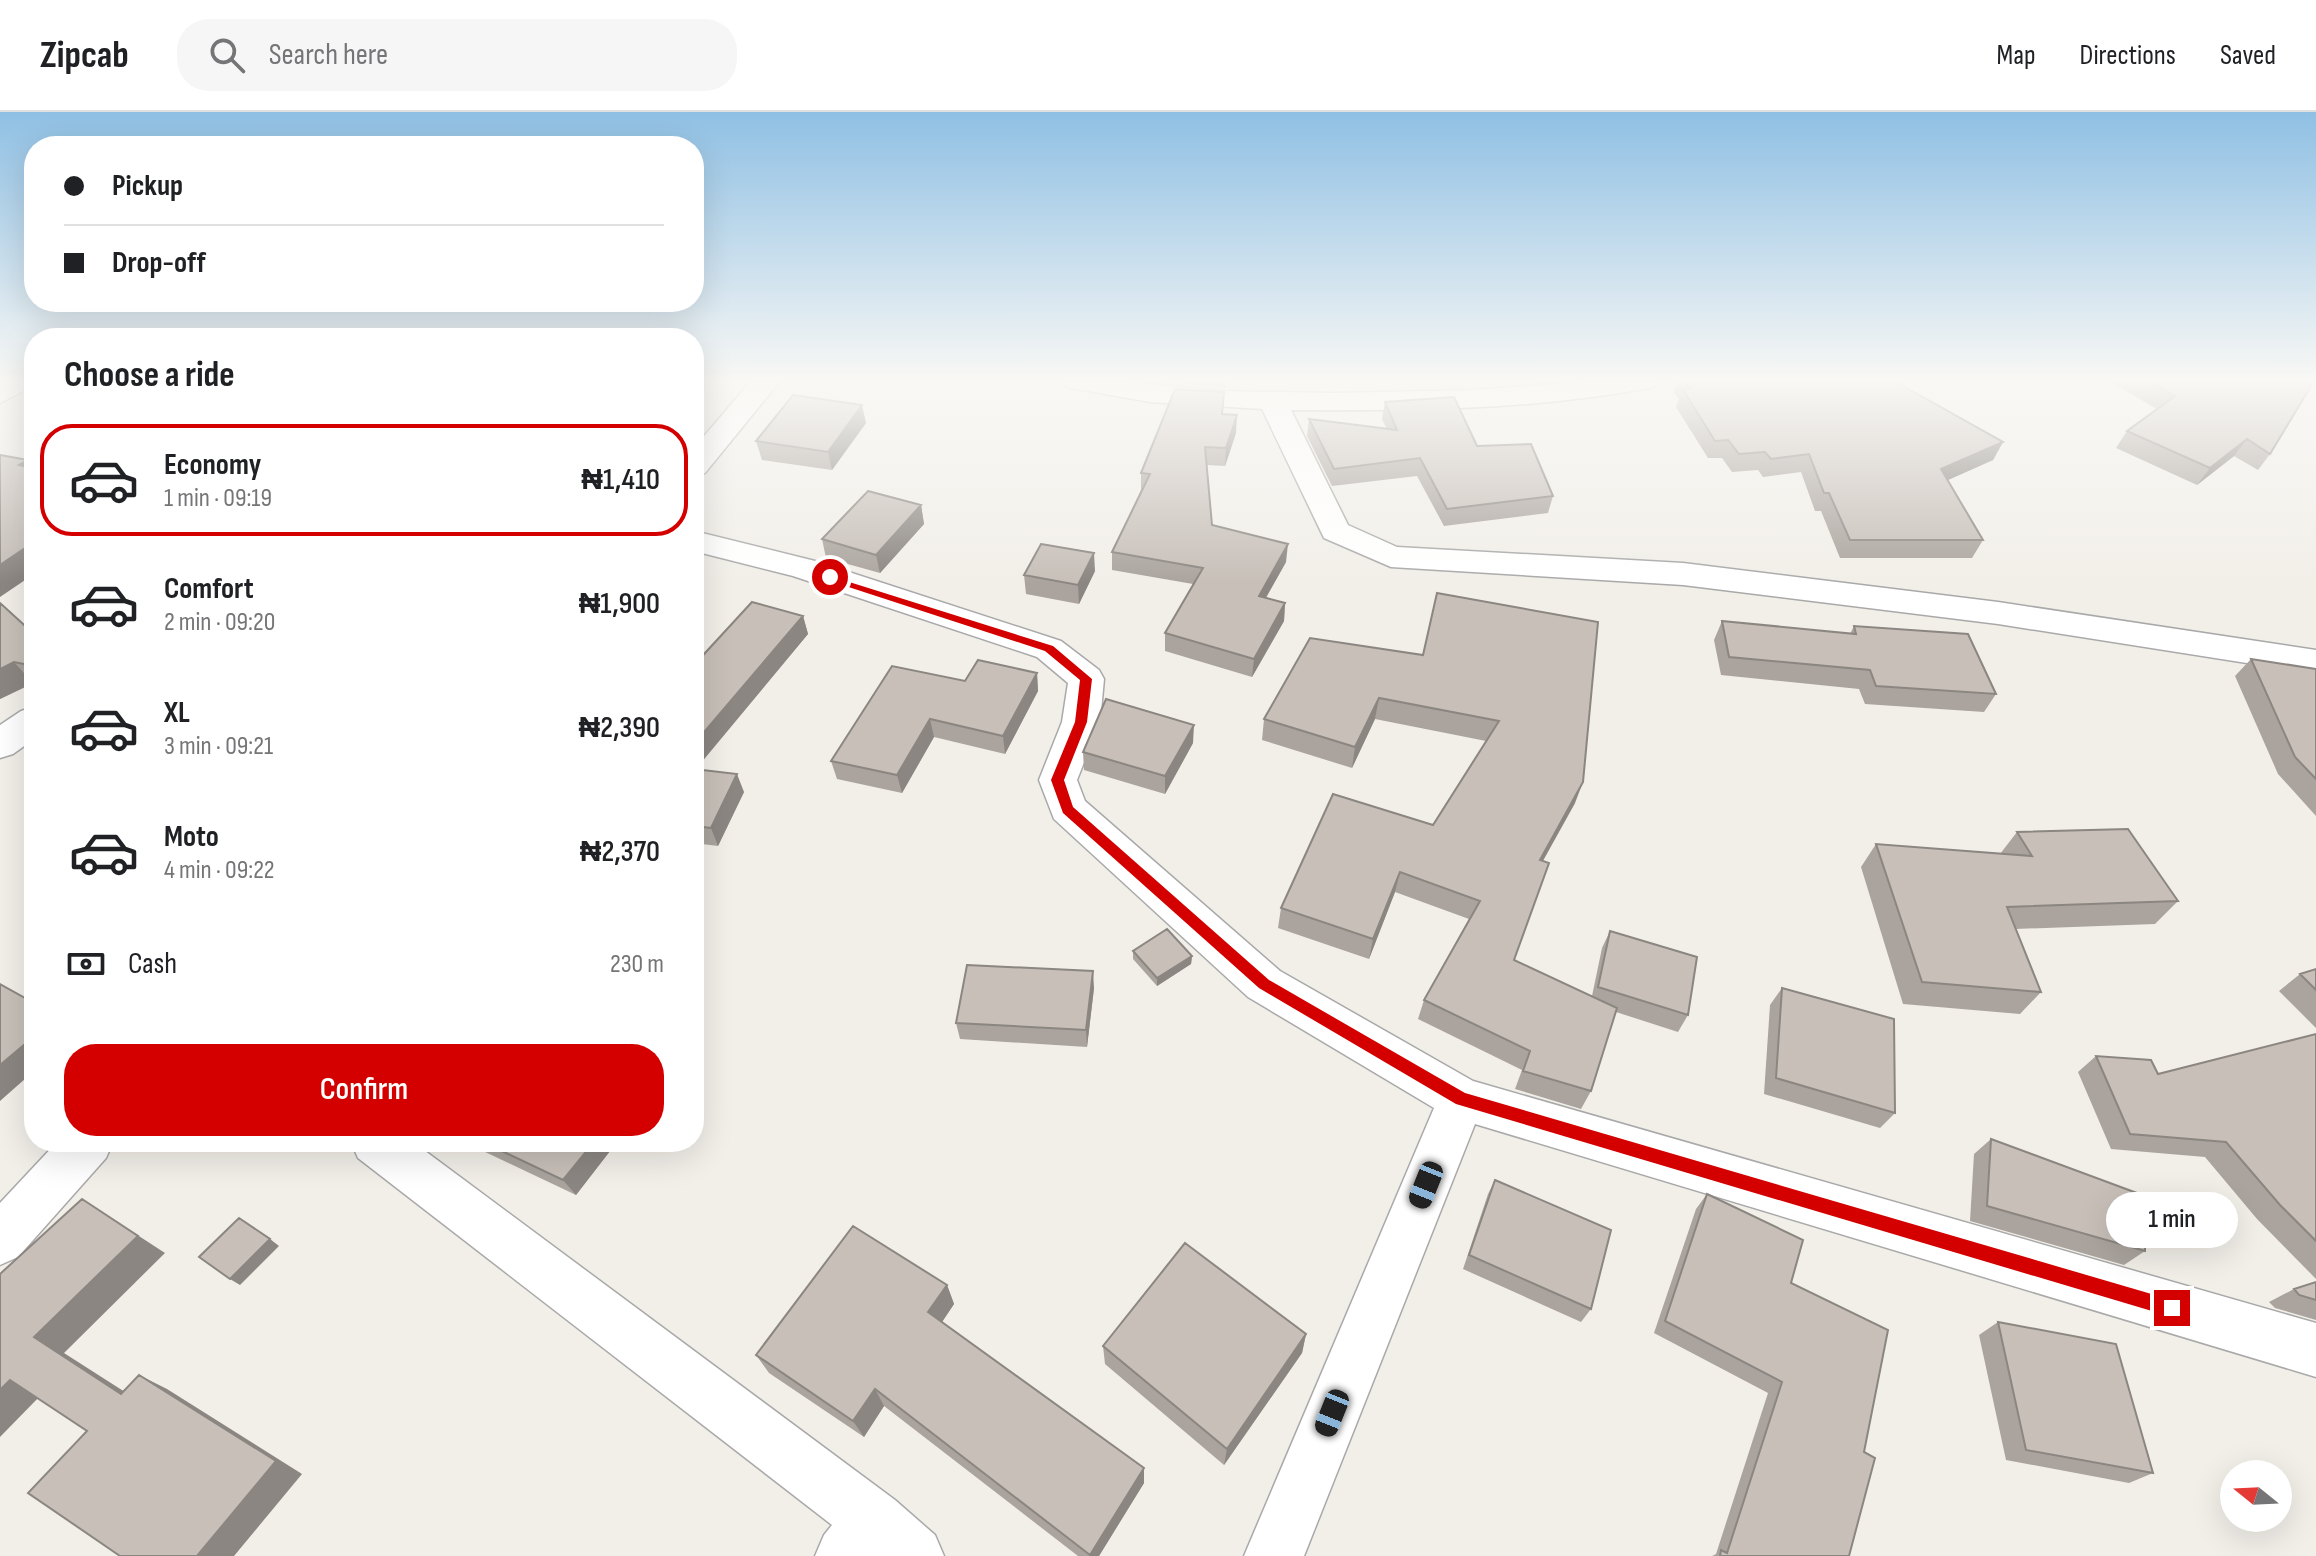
<!DOCTYPE html>
<html lang="en">
<head>
<meta charset="utf-8">
<style>
  :root { --surface:#fff; --page:#f6f6f6; --text:#202124; --muted:#757577; --line:#e0e0e0; --accent:#d40000 }
  body { margin:0; font-family:"Sofia Sans Condensed",sans-serif; background:var(--page); color:var(--text); height:100vh; display:flex; flex-direction:column; font-size:30px; white-space:nowrap }
  * { box-sizing:border-box; margin:0 }
  p { font-size:26px; color:var(--muted) }
  .icon { flex:none; width:44px; height:44px; fill:none; stroke:currentColor; stroke-width:2; stroke-linecap:round; stroke-linejoin:round }
  .map { position:relative; flex:1; overflow:hidden }
  .drawer { position:absolute; left:24px; top:216px; width:680px; height:824px; display:flex; flex-direction:column; background:var(--surface); border-radius:32px; box-shadow:0 8px 32px #0002 }
  .drawer>* { flex:none }
  .hud { position:absolute; left:24px; top:24px; width:680px; height:176px; border-radius:32px; box-shadow:0 8px 32px #0002; display:grid; align-content:center; height:176px; padding:0 40px; background:var(--surface) }
  .needle { width:52px; rotate:288deg }
  .fabs { position:absolute; left:2220px; top:1348px; display:grid; gap:16px }
  .fabs a { display:grid; place-items:center; width:72px; height:72px; border-radius:50%; background:var(--surface); box-shadow:0 8px 32px #0002; font-size:40px }
  .end { position:absolute; width:36px; height:36px; margin:-18px; border:10px solid #d40000; background:#fff; box-shadow:0 0 0 4px #fff }
  .from { border-radius:50% }
  .bubble { position:absolute; height:56px; border-radius:28px; background:var(--surface); box-shadow:0 8px 32px #0002; font-size:26px; font-weight:600; line-height:56px; text-align:center }
  .car { position:absolute; width:24px; height:48px; margin:-24px -12px; border-radius:10px; box-shadow:0 0 6px 2px #0007; background:linear-gradient(#222 24%,#8ab4d8 0 40%,#222 0 76%,#8ab4d8 0 86%,#222 0) }
  .hud b { display:flex; align-items:center; gap:28px; height:76px; font-size:30px }
  .hud b+b { border-top:2px solid var(--line) }
  .hud i { width:20px; height:20px; background:var(--text) }
  ul { padding:0; list-style:none }
  li { display:flex; align-items:center; gap:24px; height:112px; margin:0 16px 12px; padding:0 24px; border:4px solid transparent; border-radius:32px }
  li div { flex:1 }
  li b { display:block; font-size:30px }
  li em { font-style:normal; font-weight:600 }
  li.selected { border-color:var(--accent) }
  li>.icon { width:72px; height:72px; stroke-width:1.5 }
  h2 { padding:0 40px; font-size:36px; line-height:96px }
  .pay { display:flex; align-items:center; gap:20px; height:88px; padding:0 40px; font-size:30px }
  .pay p { margin-inline-start:auto }
  .button { display:flex; gap:16px; margin-top:auto; padding:16px 40px }
  .button a { flex:1; height:92px; border-radius:32px; background:var(--accent); color:#fff; font-size:32px; font-weight:600; line-height:92px; text-align:center }
  header { display:flex; align-items:center; gap:48px; box-sizing:border-box; height:112px; padding:0 40px; background:var(--surface); border-bottom:2px solid var(--line) }
  header strong { font-size:38px }
  nav { display:flex; gap:44px; margin-inline-start:auto; font-size:28px }
  .search { width:560px; height:72px; background:var(--page); display:flex; align-items:center; gap:20px; box-sizing:border-box; padding:0 28px; border-radius:32px; color:var(--muted); font-size:30px }
  .map>svg:first-child { display:block }
  .lines { fill:none; stroke-linecap:round; stroke-linejoin:round }
  .minor-casing { stroke:#a9a9a9; stroke-width:3 }
  .minor { fill:#fff; fill-rule:evenodd }
  .wall { fill:#aba49e }
  .shaded-wall { fill:#8b8681 }
  .building { fill:#c7bfb8; stroke:#8b8681; stroke-width:2 }
  .route { fill:#d40000 }
</style>
</head>
<body>
<header>
<strong>Zipcab</strong>
<div class="search"><svg class="icon" aria-label="search" viewBox="0 0 24 24"><circle cx="10" cy="10" r="6"/><path d="M15 15l6 6"/></svg>Search here</div>
<nav><a>Map</a><a>Directions</a><a>Saved</a></nav>
</header>
<div class="map">
<svg width="2316" height="1444" viewBox="0 0 2316 1444">
  <rect width="100%" height="100%" fill="#f2efe9"/>
  <g class="lines">
    <!-- minor casing -->
    <g class="minor-casing">
      <path id="minor" d="M 34,269 L 31,275 L 0,291 L 0,270 Z
        M 751,269 L 780,269 L 705,361 L 694,364 L 694,336 Z
        M 1063,269 L 1121,269 L 1223,279 L 1333,281 L 1473,278 L 1594,269 L 1658,269 L 1654,275 L 1644,277 C 1528,298 1409,299 1291,298 L 1348,413 L 1397,435 L 1683,451 L 1998,490 L 2316,538 L 2316,562 L 1998,512 L 1683,473 L 1391,455 L 1324,426 L 1262,297 L 1150,290 L 1077,277 L 1067,275 Z
        M 694,419 L 815,449 L 1061,529 L 1099,558 L 1104,567 L 1100,610 L 1077,668 L 1085,689 L 1280,859 L 1473,969 L 2316,1211 L 2316,1265 L 1475,1012 L 1304,1444 L 1244,1444 L 1434,996 L 1248,885 L 1054,707 L 1039,668 L 1062,610 L 1068,571 L 1037,545 L 793,464 L 694,439 Z
        M 34,595 L 34,627 L 13,642 L 0,646 L 0,613 L 21,599 Z
        M 57,1030 L 113,1030 L 106,1046 L 18,1145 L 0,1153 L 0,1091 Z
        M 351,1030 L 413,1030 L 895,1388 L 935,1423 L 944,1444 L 815,1444 L 824,1423 L 832,1413 L 358,1046 Z"/>
    </g>
    <!-- minor -->
    <use href="#minor" class="minor"/>
  </g>
  <!-- wall -->
  <path class="wall" d="M 1184,269 L 1226,269 L 1226,276 L 1184,272 Z
    M 1678,269 L 1894,269 L 2003,330 L 1993,348 L 1948,368 L 1983,428 L 1972,446 L 1840,446 L 1821,399 L 1815,399 L 1801,360 L 1763,365 L 1758,358 L 1732,360 L 1722,346 L 1708,346 L 1676,295 L 1679,287 L 1674,280 Z
    M 2109,269 L 2314,269 L 2270,342 L 2258,358 L 2234,344 L 2197,373 L 2116,336 L 2127,319 L 2157,297 Z
    M 1385,290 L 1477,334 L 1553,384 L 1548,401 L 1444,414 L 1417,364 L 1332,374 L 1307,324 L 1309,307 L 1387,317 L 1382,307 Z
    M 1223,302 L 1236,321 L 1225,354 L 1207,353 L 1212,413 L 1286,450 L 1266,486 L 1285,491 L 1284,509 L 1252,565 L 1165,539 L 1165,521 L 1193,472 L 1112,458 L 1112,440 L 1141,378 L 1141,361 Z
    M 866,311 L 832,358 L 762,348 L 756,329 Z
    M 921,393 L 924,412 L 880,461 L 826,446 L 822,427 Z
    M 1095,459 L 1079,492 L 1026,482 L 1024,463 Z
    M 1437,481 L 1575,691 L 1543,749 L 1514,848 L 1592,884 L 1602,836 L 1610,819 L 1688,903 L 1678,920 L 1616,900 L 1591,979 L 1581,997 L 1515,977 L 1522,958 L 1418,907 L 1424,888 L 1469,807 L 1395,780 L 1369,847 L 1278,816 L 1281,796 L 1433,713 L 1486,629 L 1375,607 L 1352,656 L 1262,628 L 1264,607 L 1423,543 Z
    M 0,491 L 34,522 L 34,571 L 0,587 Z
    M 803,504 L 808,522 L 696,657 L 744,680 L 718,734 L 694,731 L 694,553 Z
    M 1722,509 L 1850,522 L 1854,514 L 1996,582 L 1984,600 L 1865,592 L 1859,577 L 1721,563 L 1714,528 Z
    M 2251,547 L 2316,557 L 2316,704 L 2278,662 L 2235,564 Z
    M 1037,561 L 1038,579 L 1005,642 L 934,625 L 902,681 L 837,667 L 831,649 L 965,569 Z
    M 1193,631 L 1165,682 L 1084,658 L 1083,640 Z
    M 2017,720 L 2178,789 L 2155,812 L 2015,817 L 2041,880 L 2020,902 L 1903,892 L 1861,755 L 1876,732 L 2000,742 Z
    M 1133,839 L 1192,844 L 1191,852 L 1157,874 L 1133,847 Z
    M 2316,857 L 2316,916 L 2279,879 L 2300,862 Z
    M 1094,876 L 1087,935 L 960,927 L 956,911 Z
    M 1782,876 L 1895,1001 L 1880,1016 L 1764,982 L 1770,893 Z
    M 2316,922 L 2316,1167 L 2257,1107 L 2205,1045 L 2111,1037 L 2078,960 L 2096,944 L 2158,962 Z
    M 1991,1027 L 2145,1139 L 2124,1153 L 1970,1109 L 1974,1042 Z
    M 464,1030 L 617,1030 L 576,1083 Z
    M 1495,1068 L 1591,1197 L 1581,1210 L 1463,1157 L 1488,1082 Z
    M 1707,1082 L 1791,1171 L 1864,1340 L 1849,1444 L 1712,1444 L 1716,1442 L 1768,1281 L 1654,1221 L 1696,1097 Z
    M 2316,1170 L 2316,1208 L 2275,1196 L 2269,1190 L 2294,1177 Z
    M 947,1173 L 954,1192 L 942,1210 L 1144,1371 L 1099,1444 L 1078,1444 L 884,1294 L 864,1325 L 769,1261 L 756,1243 Z
    M 1998,1210 L 2153,1361 L 2129,1371 L 2006,1348 L 1979,1223 Z
    M 1306,1222 L 1302,1241 L 1224,1353 L 1105,1252 L 1103,1234 Z"/>
  <!-- shaded-wall -->
  <path class="shaded-wall" d="M 862,293 L 866,311 L 832,358 L 828,340 Z
    M 1237,303 L 1236,321 L 1225,354 L 1226,336 Z
    M 2247,327 L 2234,344 L 2197,373 L 2210,356 Z
    M 2003,330 L 1993,348 L 1932,375 L 1941,357 Z
    M 28,348 L 34,356 L 34,372 L 19,353 Z
    M 921,393 L 924,412 L 880,461 L 876,443 Z
    M 34,430 L 34,462 L 0,485 L 0,453 Z
    M 1288,432 L 1286,450 L 1257,501 L 1259,484 Z
    M 1094,441 L 1095,459 L 1079,492 L 1078,473 Z
    M 1285,491 L 1284,509 L 1252,565 L 1254,547 Z
    M 803,504 L 808,522 L 694,659 L 694,632 Z
    M 14,550 L 33,571 L 0,587 L 0,557 Z
    M 1037,561 L 1038,579 L 1005,642 L 1003,624 Z
    M 1379,586 L 1375,607 L 1352,656 L 1355,635 Z
    M 930,607 L 934,625 L 902,681 L 897,663 Z
    M 1194,613 L 1193,631 L 1165,682 L 1165,664 Z
    M 737,662 L 744,680 L 718,734 L 711,716 Z
    M 1583,670 L 1575,691 L 1532,768 L 1540,748 Z
    M 1400,760 L 1395,780 L 1369,847 L 1373,827 Z
    M 1192,844 L 1191,852 L 1157,874 L 1157,866 Z
    M 1093,859 L 1094,876 L 1087,935 L 1086,918 Z
    M 31,927 L 34,929 L 34,959 L 0,989 L 0,953 Z
    M 594,1030 L 617,1030 L 576,1083 L 563,1068 Z
    M 82,1087 L 165,1141 L 64,1241 L 150,1296 L 121,1282 L 34,1225 Z
    M 270,1127 L 279,1134 L 240,1173 L 230,1167 Z
    M 947,1173 L 954,1192 L 936,1219 L 928,1200 Z
    M 1306,1222 L 1302,1241 L 1224,1353 L 1227,1337 Z
    M 139,1263 L 167,1277 L 302,1362 L 234,1444 L 197,1444 Z
    M 10,1268 L 42,1282 L 0,1325 L 0,1278 Z
    M 875,1277 L 884,1294 L 864,1325 L 853,1309 Z
    M 1144,1356 L 1144,1371 L 1099,1444 L 1090,1444 Z"/>
  <!-- building -->
  <path class="building" d="M 1685,269 L 1894,269 L 2003,330 L 1941,357 L 1983,428 L 1850,428 L 1829,381 L 1824,381 L 1809,342 L 1771,347 L 1765,340 L 1739,342 L 1728,328 L 1715,329 L 1683,278 L 1691,276 Z
    M 2148,269 L 2314,269 L 2270,342 L 2247,327 L 2210,356 L 2127,319 L 2175,284 Z
    M 1175,277 L 1224,280 L 1222,302 L 1237,303 L 1226,336 L 1205,335 L 1212,413 L 1288,432 L 1259,484 L 1285,491 L 1254,547 L 1165,521 L 1203,456 L 1112,440 L 1150,362 L 1141,361 Z
    M 793,283 L 862,293 L 828,340 L 756,329 Z
    M 1454,285 L 1477,334 L 1531,332 L 1553,384 L 1447,397 L 1420,346 L 1334,357 L 1309,307 L 1397,318 L 1385,290 Z
    M 0,343 L 28,348 L 19,353 L 34,357 L 34,430 L 0,453 Z
    M 868,379 L 921,393 L 876,443 L 822,427 Z
    M 1041,432 L 1094,441 L 1078,473 L 1024,463 Z
    M 1437,481 L 1598,510 L 1583,670 L 1540,748 L 1549,751 L 1514,848 L 1617,896 L 1591,979 L 1523,959 L 1530,939 L 1424,888 L 1480,789 L 1400,760 L 1373,827 L 1281,796 L 1333,682 L 1433,713 L 1499,609 L 1379,586 L 1355,635 L 1264,607 L 1310,526 L 1423,543 Z
    M 752,490 L 803,504 L 694,632 L 694,553 Z
    M 0,491 L 34,522 L 34,554 L 14,550 L 0,557 Z
    M 1722,509 L 1856,522 L 1854,514 L 1968,522 L 1996,582 L 1876,574 L 1870,558 L 1729,545 Z
    M 2251,547 L 2316,557 L 2316,667 L 2295,645 Z
    M 978,548 L 1037,561 L 1003,624 L 930,607 L 897,663 L 831,649 L 892,554 L 965,569 Z
    M 1106,587 L 1194,613 L 1165,664 L 1083,640 Z
    M 694,657 L 737,662 L 711,716 L 694,714 Z
    M 2128,717 L 2178,789 L 2007,795 L 2041,880 L 1922,870 L 1876,732 L 2032,744 L 2017,720 Z
    M 1167,817 L 1192,844 L 1157,866 L 1133,839 Z
    M 1610,819 L 1697,845 L 1688,903 L 1598,875 Z
    M 967,853 L 1093,859 L 1086,918 L 956,911 Z
    M 2316,857 L 2316,878 L 2300,862 Z
    M 0,872 L 34,891 L 34,929 L 31,927 L 0,953 Z
    M 1782,876 L 1894,907 L 1895,1001 L 1776,966 Z
    M 2316,922 L 2316,1129 L 2280,1093 L 2226,1030 L 2130,1022 L 2096,944 L 2151,948 L 2158,962 Z
    M 1991,1027 L 2145,1084 L 2145,1139 L 1987,1094 Z
    M 483,1030 L 594,1030 L 563,1068 Z
    M 1495,1068 L 1611,1118 L 1591,1197 L 1469,1143 Z
    M 1707,1082 L 1803,1128 L 1791,1171 L 1888,1218 L 1864,1340 L 1875,1346 L 1849,1444 L 1720,1444 L 1721,1438 L 1727,1441 L 1782,1270 L 1665,1209 Z
    M 82,1087 L 138,1124 L 34,1225 L 121,1282 L 139,1263 L 276,1349 L 197,1444 L 120,1444 L 28,1381 L 87,1319 L 10,1268 L 0,1278 L 0,1162 Z
    M 239,1106 L 270,1127 L 230,1167 L 199,1145 Z
    M 853,1114 L 947,1173 L 928,1200 L 1144,1356 L 1090,1443 L 875,1277 L 853,1309 L 756,1243 Z
    M 1185,1131 L 1306,1222 L 1227,1337 L 1103,1234 Z
    M 2316,1170 L 2316,1188 L 2299,1183 L 2294,1177 Z
    M 1998,1210 L 2116,1232 L 2153,1361 L 2026,1338 Z"/>
  <!-- sky -->
  <linearGradient id="sky" x2="0" y2="1"><stop stop-color="#8fc0e4"/><stop offset="0.57" stop-color="#f9f8f5"/><stop offset="1" stop-color="#f9f8f5" stop-opacity="0"/></linearGradient>
  <rect width="2316" height="471" fill="url(#sky)"/>
  <!-- route -->
  <path class="route" d="M 827,463 L 1053,534 L 1092,567 L 1087,610 L 1064,668 L 1073,695 L 1269,868 L 1465,981 L 2172,1188 L 2178,1190 L 2180,1196 L 2178,1202 L 2172,1205 L 1456,992 L 1259,876 L 1063,701 L 1051,668 L 1075,610 L 1080,568 L 1045,539 L 827,468 Z"/>
</svg>
<div class="fabs">
<a><svg class="needle" viewBox="-14 -14 28 28"><path d="M0-13l5 13h-10z" fill="#e53935"/><path d="M0 13l5-13h-10z" fill="#757577"/></svg></a>
</div>
<i class="end from" style="left:830px;top:465px"></i>
<i class="end" style="left:2172px;top:1196px"></i>
<div class="bubble" style="left:2106px;top:1080px;width:132px">1 min</div>
<i class="car" style="left:1426px;top:1073px;rotate:202deg"></i>
<i class="car" style="left:1332px;top:1301px;rotate:202deg"></i>
<div class="hud">
<b><i class="from"></i>Pickup</b>
<b><i></i>Drop-off</b>
</div>
<section class="drawer">
<h2>Choose a ride</h2>
<ul>
<li class="selected"><svg class="icon" aria-label="car" viewBox="0 0 24 24"><path d="M5 17H2v-5l4-1 3-4h7l3 4 3 1v5h-3M9 17h6M6 11h13"/><circle cx="7" cy="17" r="2"/><circle cx="17" cy="17" r="2"/></svg><div><b>Economy</b><p>1 min · 09:19</p></div><em>₦1,410</em></li>
<li><svg class="icon" aria-label="car" viewBox="0 0 24 24"><path d="M5 17H2v-5l4-1 3-4h7l3 4 3 1v5h-3M9 17h6M6 11h13"/><circle cx="7" cy="17" r="2"/><circle cx="17" cy="17" r="2"/></svg><div><b>Comfort</b><p>2 min · 09:20</p></div><em>₦1,900</em></li>
<li><svg class="icon" aria-label="car" viewBox="0 0 24 24"><path d="M5 17H2v-5l4-1 3-4h7l3 4 3 1v5h-3M9 17h6M6 11h13"/><circle cx="7" cy="17" r="2"/><circle cx="17" cy="17" r="2"/></svg><div><b>XL</b><p>3 min · 09:21</p></div><em>₦2,390</em></li>
<li><svg class="icon" aria-label="car" viewBox="0 0 24 24"><path d="M5 17H2v-5l4-1 3-4h7l3 4 3 1v5h-3M9 17h6M6 11h13"/><circle cx="7" cy="17" r="2"/><circle cx="17" cy="17" r="2"/></svg><div><b>Moto</b><p>4 min · 09:22</p></div><em>₦2,370</em></li>
</ul>
<div class="pay"><svg class="icon" aria-label="cash" viewBox="0 0 24 24"><path d="M3 7h18v10H3z"/><circle cx="12" cy="12" r="2"/></svg>Cash<p>230 m</p></div>
<div class="button"><a>Confirm</a></div>
</section>
</div>
</body>
</html>
